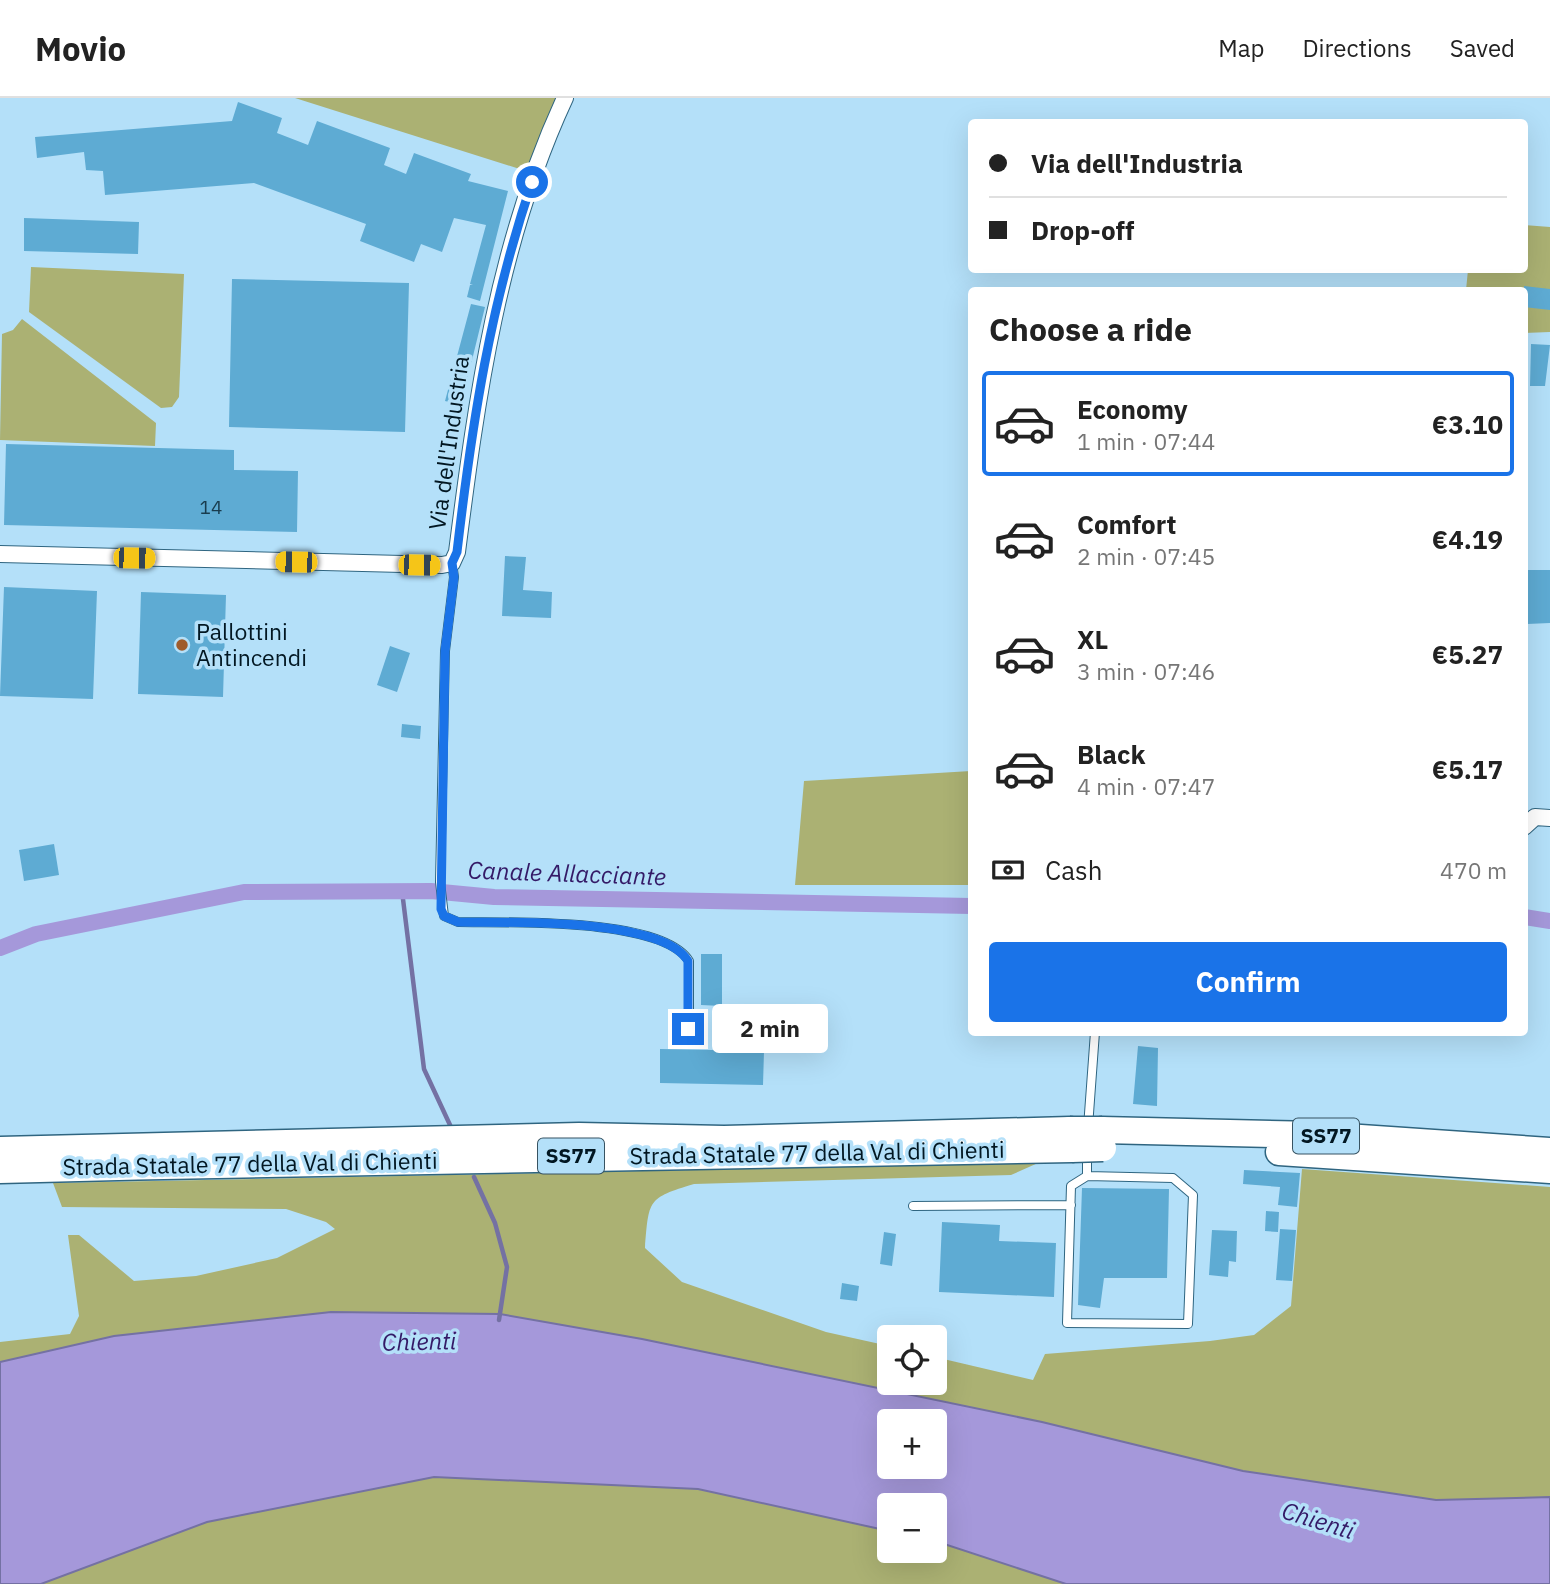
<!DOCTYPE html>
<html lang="en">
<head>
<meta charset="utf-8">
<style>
  :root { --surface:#fff; --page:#f2f2f2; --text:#222; --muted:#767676; --line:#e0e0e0; --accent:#1a73e8 }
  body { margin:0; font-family:"IBM Plex Sans",sans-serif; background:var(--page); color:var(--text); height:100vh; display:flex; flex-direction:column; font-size:26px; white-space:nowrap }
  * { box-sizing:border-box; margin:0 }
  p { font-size:23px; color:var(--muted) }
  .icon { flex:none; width:38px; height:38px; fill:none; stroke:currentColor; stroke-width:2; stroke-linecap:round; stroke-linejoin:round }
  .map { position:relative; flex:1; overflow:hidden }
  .details { position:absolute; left:968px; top:189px; width:560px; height:749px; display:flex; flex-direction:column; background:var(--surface); border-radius:7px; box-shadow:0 7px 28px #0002 }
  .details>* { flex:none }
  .guide { position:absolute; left:968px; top:21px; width:560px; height:154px; border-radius:7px; box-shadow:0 7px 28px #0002; display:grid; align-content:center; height:154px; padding:0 21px; background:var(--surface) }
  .buttons { position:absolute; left:877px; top:1227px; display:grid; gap:14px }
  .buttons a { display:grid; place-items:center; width:70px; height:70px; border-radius:7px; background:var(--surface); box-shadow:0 7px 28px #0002; font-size:35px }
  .end { position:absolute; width:32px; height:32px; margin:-16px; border:9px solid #1a73e8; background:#fff; box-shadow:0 0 0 4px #fff }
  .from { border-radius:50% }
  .bubble { position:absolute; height:49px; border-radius:7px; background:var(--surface); box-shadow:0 7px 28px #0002; font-size:23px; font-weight:700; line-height:49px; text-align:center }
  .car { position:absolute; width:21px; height:42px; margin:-21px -10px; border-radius:9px; box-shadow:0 0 5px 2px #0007; background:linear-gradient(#f5c518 24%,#345 0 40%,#f5c518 0 76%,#345 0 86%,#f5c518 0) }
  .guide b { display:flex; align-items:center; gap:24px; height:66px; font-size:26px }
  .guide b+b { border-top:2px solid var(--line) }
  .guide i { width:18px; height:18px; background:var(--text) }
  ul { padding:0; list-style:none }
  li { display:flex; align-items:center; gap:21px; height:105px; margin:0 14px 10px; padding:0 7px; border:4px solid transparent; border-radius:7px }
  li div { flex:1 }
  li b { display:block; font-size:26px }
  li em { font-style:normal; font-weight:700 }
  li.active { border-color:var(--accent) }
  li>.icon { width:63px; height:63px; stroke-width:1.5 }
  h2 { padding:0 21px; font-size:32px; line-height:84px }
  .pay { display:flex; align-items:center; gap:18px; height:77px; padding:0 21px; font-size:26px }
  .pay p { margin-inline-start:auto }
  .action { display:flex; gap:14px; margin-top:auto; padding:14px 21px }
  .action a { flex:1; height:80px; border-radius:7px; background:var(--accent); color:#fff; font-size:28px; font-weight:700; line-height:80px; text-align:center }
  header { display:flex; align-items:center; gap:42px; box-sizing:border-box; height:98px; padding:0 35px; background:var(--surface); border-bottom:2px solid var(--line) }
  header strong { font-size:33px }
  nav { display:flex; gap:38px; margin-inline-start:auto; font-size:24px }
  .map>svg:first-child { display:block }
  .green { fill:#abb173 }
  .water { fill:#a598da; stroke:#7471a3; stroke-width:2; fill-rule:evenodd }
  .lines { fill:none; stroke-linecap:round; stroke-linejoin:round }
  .stream { stroke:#7471a3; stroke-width:4.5 }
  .canal { stroke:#a598da; stroke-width:16 }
  .building { fill:#5eabd3 }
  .service-casing { stroke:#2f6580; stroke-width:10 }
  .minor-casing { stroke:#2f6580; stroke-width:18 }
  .trunk-casing { stroke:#2f6580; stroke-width:29 }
  .service { stroke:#fff; stroke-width:8 }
  .minor { stroke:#fff; stroke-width:16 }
  .trunk { stroke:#fff; stroke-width:26 }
  .trunk-bridge-casing { stroke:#2f6580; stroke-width:29; stroke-linecap:butt }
  .trunk-bridge { stroke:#fff; stroke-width:26 }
  .route { stroke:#1a73e8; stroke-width:9 }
  .poi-dot { fill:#9f5c2c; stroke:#b4e0f9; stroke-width:2.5 }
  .labels { text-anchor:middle; stroke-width:7; stroke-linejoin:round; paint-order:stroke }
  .number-label { font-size:19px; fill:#193c4e }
  .shield { fill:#b4e0f9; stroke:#375362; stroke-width:2 }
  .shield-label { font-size:21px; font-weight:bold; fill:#021722 }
  .street-label { font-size:23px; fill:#021722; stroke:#b4e0f9 }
  .poi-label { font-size:23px; fill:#021722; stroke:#b4e0f9; text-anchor:start }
  .water-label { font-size:24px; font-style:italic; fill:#341a67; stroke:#b4e0f9 }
</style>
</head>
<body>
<header>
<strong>Movio</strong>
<nav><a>Map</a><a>Directions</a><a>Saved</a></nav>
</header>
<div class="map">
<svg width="1550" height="1486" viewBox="0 0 1550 1486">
  <rect width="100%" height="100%" fill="#b4e0f9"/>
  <!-- green -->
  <path class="green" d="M 295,0 L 556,0 L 526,73 Z
    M 1524,127 L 1550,129 L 1550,234 L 1524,235 L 1524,192 L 1466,192 L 1468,172 L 1524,172 Z
    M 31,169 L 184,176 L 179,299 L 172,309 L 161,310 L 29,214 Z
    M 22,221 L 156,325 L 155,348 L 0,342 L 2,236 L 13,232 Z
    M 971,673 L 971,787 L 795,787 L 804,683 Z
    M 1038,1065 L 1011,1077 L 694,1086 C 647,1100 649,1102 645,1150 L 682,1184 L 826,1234 L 889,1248 L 889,1284 L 934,1284 L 935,1259 L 1033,1282 L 1045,1256 L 1210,1243 L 1254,1237 L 1291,1208 L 1302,1071 L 1550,1089 L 1550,1399 L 1436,1402 L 1243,1373 L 1042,1324 L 642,1241 L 500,1216 L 331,1214 L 114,1238 L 0,1264 L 0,1244 L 70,1236 L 79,1218 L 68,1137 L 79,1137 L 134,1183 L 196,1178 L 277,1160 L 335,1131 L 326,1124 L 286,1111 L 62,1109 L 53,1085 Z
    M 434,1379 L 698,1391 L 889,1433 L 889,1452 L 934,1452 L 935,1443 L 1066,1486 L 41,1486 L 207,1424 Z"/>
  <!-- water -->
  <path class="water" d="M 331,1214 L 500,1216 L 642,1241 L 1042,1324 L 1243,1373 L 1436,1402 L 1550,1399 L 1550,1486 L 1066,1486 L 935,1443 L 934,1407 L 889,1407 L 889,1433 L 698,1391 L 434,1379 L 207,1424 L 41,1486 L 0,1486 L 0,1264 L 114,1238 ZM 889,1323 L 934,1323 L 934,1368 L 889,1368 Z"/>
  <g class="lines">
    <!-- stream -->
    <path class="stream" d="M 402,793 L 424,971 L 450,1027
      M 474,1079 L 495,1125 L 507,1169 L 499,1222"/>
    <!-- canal -->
    <path class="canal" d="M 1524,819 L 1550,823
      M 0,850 L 36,836 L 244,794 L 431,793 L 494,799 L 971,808"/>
  </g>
  <!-- building -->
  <path class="building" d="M 238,4 L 282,20 L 277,35 L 308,47 L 317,23 L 390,50 L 384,67 L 406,76 L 414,55 L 471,76 L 468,83 L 508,93 L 480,203 L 467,199 L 470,187 L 473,187 L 470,186 L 486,127 L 454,120 L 442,154 L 421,146 L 414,164 L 360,143 L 366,126 L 254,85 L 105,97 L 103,73 L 86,72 L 84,54 L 37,60 L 35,39 L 232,23 Z
    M 24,120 L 139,124 L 138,156 L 24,153 Z
    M 232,181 L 409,185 L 405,334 L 229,329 Z
    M 1524,188 L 1550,191 L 1550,212 L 1524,209 Z
    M 471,206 L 485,209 L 461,307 L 445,303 Z
    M 1531,246 L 1550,247 L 1545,288 L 1530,288 Z
    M 6,346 L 234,352 L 234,372 L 298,373 L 297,434 L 4,427 Z
    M 505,458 L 526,459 L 523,492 L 552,494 L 551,520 L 502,518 Z
    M 1526,472 L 1550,472 L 1550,525 L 1527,526 Z
    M 4,489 L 97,493 L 93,601 L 0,598 Z
    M 141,494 L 226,497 L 223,599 L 138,596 Z
    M 390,548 L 410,555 L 397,594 L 377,587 Z
    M 402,626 L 421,628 L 420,641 L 401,639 Z
    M 54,746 L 59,777 L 24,783 L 19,752 Z
    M 701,856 L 722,856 L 722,908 L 701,907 Z
    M 1138,948 L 1158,950 L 1157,1008 L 1133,1006 Z
    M 660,951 L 764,953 L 763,987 L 660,985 Z
    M 1244,1072 L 1300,1075 L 1297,1109 L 1278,1107 L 1280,1089 L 1243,1086 Z
    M 1082,1090 L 1169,1091 L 1167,1180 L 1104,1180 L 1100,1210 L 1078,1207 Z
    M 1266,1113 L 1279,1114 L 1278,1134 L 1265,1133 Z
    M 942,1124 L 1000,1127 L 999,1143 L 1056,1145 L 1054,1199 L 939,1194 Z
    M 1280,1131 L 1296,1132 L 1292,1183 L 1276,1182 Z
    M 1212,1132 L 1237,1133 L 1236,1164 L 1229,1163 L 1228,1179 L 1209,1177 Z
    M 884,1134 L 896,1136 L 892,1168 L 880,1166 Z
    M 842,1185 L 859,1188 L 857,1203 L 840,1201 Z"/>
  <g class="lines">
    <!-- service casing -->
    <g class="service-casing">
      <path id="service" d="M 452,465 L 454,479 L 445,553 L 440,784 L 444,818 L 458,824 C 508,825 662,819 689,863 L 689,931
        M 1088,1029 L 1095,934
        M 1087,1078 L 1173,1080 L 1193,1097 L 1188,1226 L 1067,1225 L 1071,1088 Z
        M 1087,1078 L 1087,1053
        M 913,1108 L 1071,1107"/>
    </g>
    <!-- minor casing -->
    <g class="minor-casing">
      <path id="minor" d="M 0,456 L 442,467 L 452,465 L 457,454 C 477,298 498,144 565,0
        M 1524,729 L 1535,719 L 1550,720"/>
    </g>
    <!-- trunk casing -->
    <g class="trunk-casing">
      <path id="trunk" d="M 1102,1032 L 1317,1037 L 1550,1053
        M 0,1052 L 579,1038 L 724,1041 L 1070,1032
        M 1279,1054 L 1550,1072
        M 0,1072 C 357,1062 714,1059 1072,1051"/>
    </g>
    <!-- service -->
    <use href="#service" class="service"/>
    <!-- minor -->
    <use href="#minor" class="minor"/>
    <!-- trunk -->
    <use href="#trunk" class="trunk"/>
    <!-- trunk-bridge casing -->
    <g class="trunk-bridge-casing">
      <path id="trunk-bridge" d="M 1070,1032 L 1102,1032
        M 1072,1051 L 1103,1050"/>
    </g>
    <!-- trunk-bridge -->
    <use href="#trunk-bridge" class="trunk-bridge"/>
  </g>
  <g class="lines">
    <!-- route -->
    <path class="route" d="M 532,84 C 490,208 472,325 457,454 L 452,465 L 454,479 L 445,553 L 441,811 L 444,818 L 458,824 C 508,825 662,819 688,863 L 688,931"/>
  </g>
  <!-- markers -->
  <circle class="poi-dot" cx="182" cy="547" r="7"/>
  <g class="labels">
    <!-- number labels -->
    <g class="number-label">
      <text x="211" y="416">14</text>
    </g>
    <!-- shield labels -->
    <g class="shield">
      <rect x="1293" y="1020.5" width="66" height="35" rx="5"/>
      <rect x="538" y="1040.5" width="66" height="35" rx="5"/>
    </g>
    <g class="shield-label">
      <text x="1326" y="1045">SS77</text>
      <text x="571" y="1065">SS77</text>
    </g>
    <!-- street labels -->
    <g class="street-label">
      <text transform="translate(449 345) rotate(-82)" y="8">Via dell'Industria</text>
      <text transform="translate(817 1055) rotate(-1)" y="8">Strada Statale 77 della Val di Chienti</text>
      <text transform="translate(250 1066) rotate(-1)" y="8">Strada Statale 77 della Val di Chienti</text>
    </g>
    <!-- poi labels -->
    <g class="poi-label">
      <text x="196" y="542">Pallottini<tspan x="196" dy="26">Antincendi</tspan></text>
    </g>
    <!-- water labels -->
    <g class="water-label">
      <text transform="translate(567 776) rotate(2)" y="8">Canale Allacciante</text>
      <text transform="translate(419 1244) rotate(-1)" y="8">Chienti</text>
      <text transform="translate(1318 1423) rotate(17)" y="8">Chienti</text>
    </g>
  </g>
</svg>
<div class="buttons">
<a><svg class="icon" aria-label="locate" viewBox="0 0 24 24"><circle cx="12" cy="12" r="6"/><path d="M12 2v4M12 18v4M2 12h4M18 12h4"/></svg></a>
<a>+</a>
<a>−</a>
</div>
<i class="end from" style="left:532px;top:84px"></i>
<i class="end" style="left:688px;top:931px"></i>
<div class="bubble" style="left:712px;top:906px;width:116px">2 min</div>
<i class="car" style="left:134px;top:460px;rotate:91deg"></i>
<i class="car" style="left:296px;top:464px;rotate:271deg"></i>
<i class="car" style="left:419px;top:467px;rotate:91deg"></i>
<div class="guide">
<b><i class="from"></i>Via dell'Industria</b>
<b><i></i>Drop-off</b>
</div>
<section class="details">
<h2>Choose a ride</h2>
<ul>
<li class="active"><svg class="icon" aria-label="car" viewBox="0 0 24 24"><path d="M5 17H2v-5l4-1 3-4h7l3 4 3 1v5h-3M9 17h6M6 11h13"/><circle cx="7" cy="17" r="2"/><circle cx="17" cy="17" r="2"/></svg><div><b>Economy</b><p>1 min · 07:44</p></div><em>€3.10</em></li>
<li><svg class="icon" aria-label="car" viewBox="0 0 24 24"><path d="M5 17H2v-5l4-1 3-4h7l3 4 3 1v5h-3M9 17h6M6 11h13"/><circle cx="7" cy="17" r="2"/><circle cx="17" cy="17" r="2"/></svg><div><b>Comfort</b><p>2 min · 07:45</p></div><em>€4.19</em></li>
<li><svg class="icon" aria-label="car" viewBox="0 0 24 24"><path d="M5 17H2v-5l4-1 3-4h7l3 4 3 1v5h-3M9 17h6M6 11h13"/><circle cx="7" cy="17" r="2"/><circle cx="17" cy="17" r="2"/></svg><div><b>XL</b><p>3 min · 07:46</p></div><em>€5.27</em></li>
<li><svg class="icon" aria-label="car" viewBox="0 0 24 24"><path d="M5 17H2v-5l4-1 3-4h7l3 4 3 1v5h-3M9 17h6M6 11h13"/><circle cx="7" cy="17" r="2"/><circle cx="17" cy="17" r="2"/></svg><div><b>Black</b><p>4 min · 07:47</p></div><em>€5.17</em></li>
</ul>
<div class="pay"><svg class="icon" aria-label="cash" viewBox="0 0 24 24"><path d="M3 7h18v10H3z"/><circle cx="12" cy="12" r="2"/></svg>Cash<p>470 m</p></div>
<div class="action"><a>Confirm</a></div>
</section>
</div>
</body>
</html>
